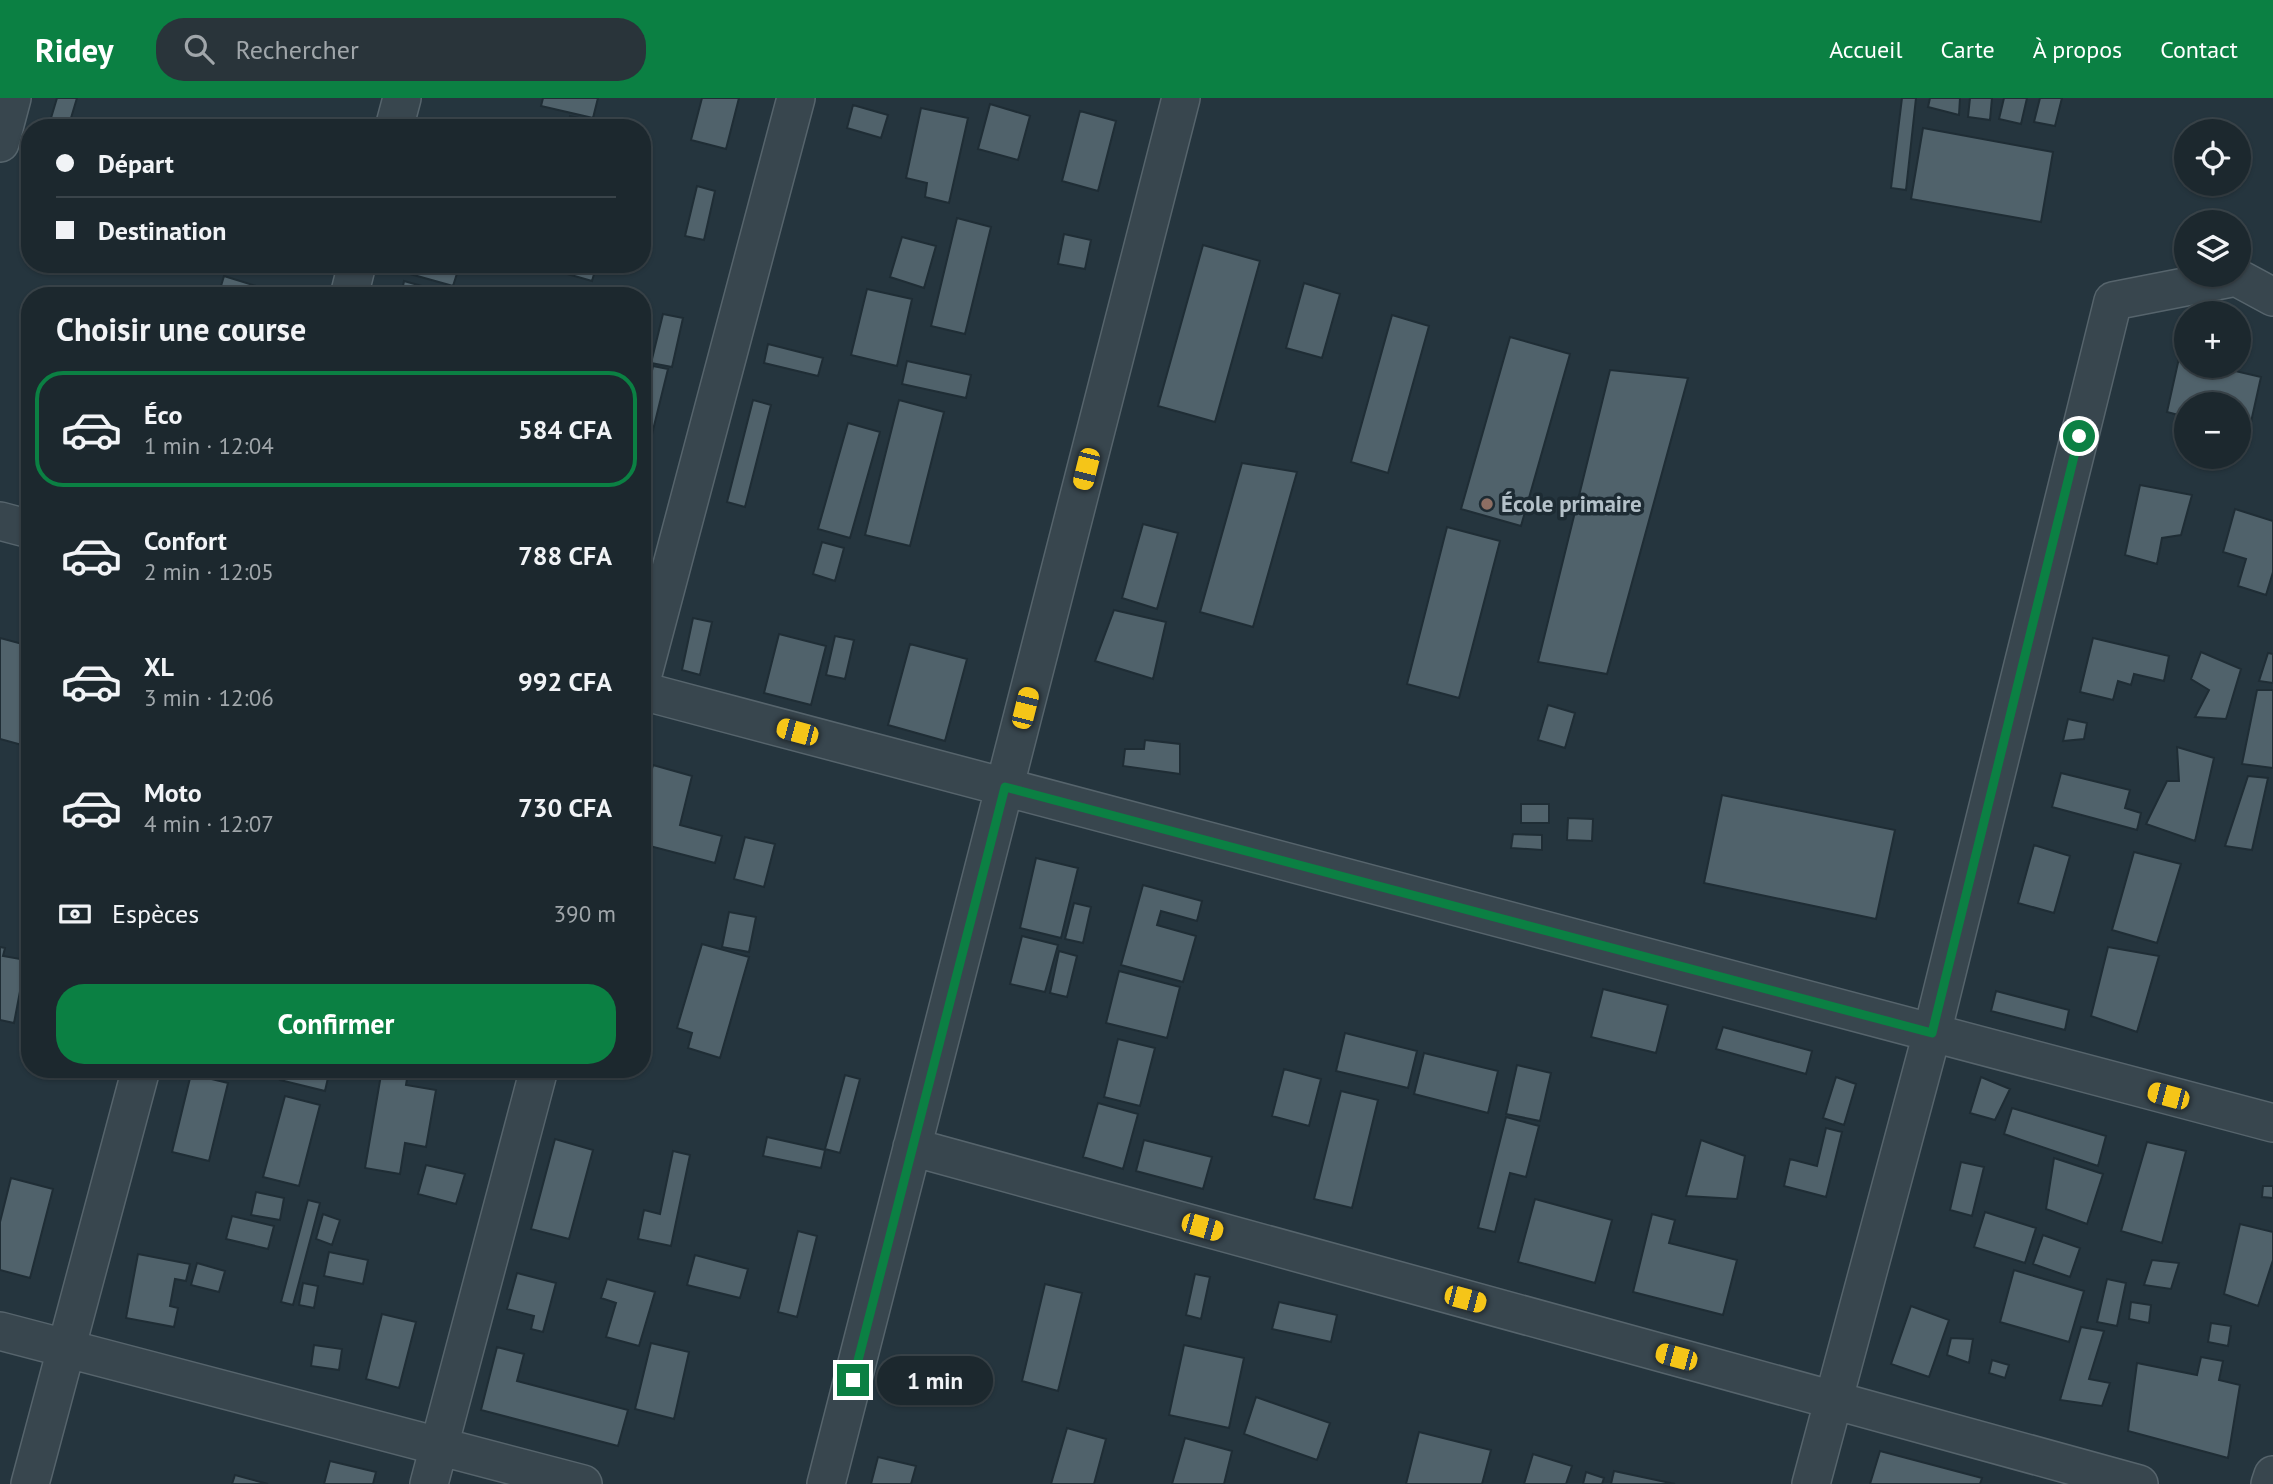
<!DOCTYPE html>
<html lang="fr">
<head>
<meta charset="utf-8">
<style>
  :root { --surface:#1c282e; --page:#29343a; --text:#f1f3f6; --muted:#a0a6aa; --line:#3a444a; --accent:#0b8043 }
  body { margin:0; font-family:"PT Sans",sans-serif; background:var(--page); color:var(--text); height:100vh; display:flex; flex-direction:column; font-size:26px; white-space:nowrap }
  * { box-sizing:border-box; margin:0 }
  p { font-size:23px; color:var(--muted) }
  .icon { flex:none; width:38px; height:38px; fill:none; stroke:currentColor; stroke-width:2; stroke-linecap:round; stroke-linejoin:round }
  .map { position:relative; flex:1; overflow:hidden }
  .side { position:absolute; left:21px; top:189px; width:630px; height:791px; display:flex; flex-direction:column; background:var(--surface); border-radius:28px; box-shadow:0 2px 5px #0004,0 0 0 2px var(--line) }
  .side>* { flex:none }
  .top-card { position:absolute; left:21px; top:21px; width:630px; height:154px; border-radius:28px; box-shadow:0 2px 5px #0004,0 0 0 2px var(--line); display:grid; align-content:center; height:154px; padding:0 35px; background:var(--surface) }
  .fabs { position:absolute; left:2174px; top:21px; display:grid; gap:14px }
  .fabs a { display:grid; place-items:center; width:77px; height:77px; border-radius:50%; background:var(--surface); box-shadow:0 2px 5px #0004,0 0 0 2px var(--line); font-size:35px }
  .end { position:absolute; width:32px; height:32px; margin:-16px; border:9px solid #0b8043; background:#fff; box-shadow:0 0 0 4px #fff }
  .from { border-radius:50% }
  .bubble { position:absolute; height:49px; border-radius:24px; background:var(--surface); box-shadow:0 2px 5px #0004,0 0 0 2px var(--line); font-size:23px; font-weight:600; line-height:49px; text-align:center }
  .car { position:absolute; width:21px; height:42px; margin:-21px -10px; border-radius:9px; box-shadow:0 0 5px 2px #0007; background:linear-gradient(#f5c518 24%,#345 0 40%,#f5c518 0 76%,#345 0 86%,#f5c518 0) }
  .top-card b { display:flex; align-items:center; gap:24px; height:66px; font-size:26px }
  .top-card b+b { border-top:2px solid var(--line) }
  .top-card i { width:18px; height:18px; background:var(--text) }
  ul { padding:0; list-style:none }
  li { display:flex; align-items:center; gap:21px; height:116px; margin:0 14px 10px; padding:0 21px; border:4px solid transparent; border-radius:28px }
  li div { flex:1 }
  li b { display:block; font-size:26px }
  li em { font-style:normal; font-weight:600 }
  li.active { border-color:var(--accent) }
  li>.icon { width:63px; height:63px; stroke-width:1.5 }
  h2 { padding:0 35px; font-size:32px; line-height:84px }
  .pay { display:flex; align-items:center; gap:18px; height:77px; padding:0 35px; font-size:26px }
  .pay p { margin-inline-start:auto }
  .cta { display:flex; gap:14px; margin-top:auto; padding:14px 35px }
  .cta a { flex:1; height:80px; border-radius:28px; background:var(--accent); color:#fff; font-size:28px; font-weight:600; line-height:80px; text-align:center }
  header { display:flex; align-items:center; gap:42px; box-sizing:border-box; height:98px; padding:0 35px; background:var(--accent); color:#fff }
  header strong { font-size:33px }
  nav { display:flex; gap:38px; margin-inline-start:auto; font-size:24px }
  .search { width:490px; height:63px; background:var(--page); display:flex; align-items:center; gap:18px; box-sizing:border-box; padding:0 24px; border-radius:28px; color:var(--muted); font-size:26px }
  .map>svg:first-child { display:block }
  .building { fill:#50626b; stroke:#1f2d35; stroke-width:2 }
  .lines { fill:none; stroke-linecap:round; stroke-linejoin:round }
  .minor-casing { stroke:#56646c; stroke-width:40 }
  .minor { stroke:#38464e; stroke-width:37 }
  .route { stroke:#0b8043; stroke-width:9 }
  .education-dot { fill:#8d6e63; stroke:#1d2b33; stroke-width:2.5 }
  .labels { text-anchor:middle; stroke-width:7; stroke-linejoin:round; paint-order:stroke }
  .poi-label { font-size:23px; font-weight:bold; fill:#b4c1c9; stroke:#1d2b33; text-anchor:start }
</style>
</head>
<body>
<header>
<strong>Ridey</strong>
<div class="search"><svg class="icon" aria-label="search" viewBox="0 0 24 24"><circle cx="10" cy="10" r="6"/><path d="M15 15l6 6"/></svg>Rechercher</div>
<nav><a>Accueil</a><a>Carte</a><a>À propos</a><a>Contact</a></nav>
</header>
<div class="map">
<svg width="2273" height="1386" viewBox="0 0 2273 1386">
  <rect width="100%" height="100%" fill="#25353e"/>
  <!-- building -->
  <path class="building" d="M 57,0 L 77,0 L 68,30 L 48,30 Z
    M 543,0 L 598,0 L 593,20 L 541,8 Z
    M 702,0 L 739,0 L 726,51 L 691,42 Z
    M 1902,0 L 1916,0 L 1906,92 L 1891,90 Z
    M 1930,0 L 1960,0 L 1959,17 L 1928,9 Z
    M 1970,0 L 1992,0 L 1990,22 L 1968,19 Z
    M 2004,0 L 2027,0 L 2021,26 L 1999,21 Z
    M 2040,0 L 2062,0 L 2055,28 L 2034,24 Z
    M 990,6 L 1030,18 L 1018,62 L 978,51 Z
    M 853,7 L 888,17 L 881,40 L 847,30 Z
    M 921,10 L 968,20 L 949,105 L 925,99 L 927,85 L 906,80 Z
    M 1080,13 L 1116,23 L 1098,93 L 1062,83 Z
    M 570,18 L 588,22 L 586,30 L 567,30 Z
    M 1923,30 L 2053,54 L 2041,124 L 1911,101 Z
    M 697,88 L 715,93 L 704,142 L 685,138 Z
    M 957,120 L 991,129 L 965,236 L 931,228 Z
    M 1064,136 L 1091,142 L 1085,171 L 1058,166 Z
    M 902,139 L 936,148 L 924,190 L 890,179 Z
    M 1203,147 L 1260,163 L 1215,324 L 1158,308 Z
    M 405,166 L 460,166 L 453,188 L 403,174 Z
    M 567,166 L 597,166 L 592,183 L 564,175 Z
    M 224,178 L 288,198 L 218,198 Z
    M 404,183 L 436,192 L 435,198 L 401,198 Z
    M 1304,185 L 1340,196 L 1322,260 L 1286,250 Z
    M 867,191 L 912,201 L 897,268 L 851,257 Z
    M 663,216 L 683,220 L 672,269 L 651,265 Z
    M 1392,217 L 1429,228 L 1388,375 L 1351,364 Z
    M 1510,239 L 1570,256 L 1521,428 L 1461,411 Z
    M 768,246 L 823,260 L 818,278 L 764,265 Z
    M 2179,260 L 2186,261 L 2186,268 L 2214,268 L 2261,279 L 2249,333 L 2238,331 L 2238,306 L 2186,306 L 2186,319 L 2167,314 Z
    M 907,263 L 971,277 L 966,300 L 902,286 Z
    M 653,268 L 668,271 L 642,377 L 642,274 L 651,277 Z
    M 1610,272 L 1688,280 L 1607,576 L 1538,564 Z
    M 753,302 L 771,307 L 745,409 L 727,404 Z
    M 899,302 L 944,314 L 910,448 L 865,437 Z
    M 848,325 L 880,334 L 850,440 L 818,431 Z
    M 1242,365 L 1297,374 L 1253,529 L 1200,514 Z
    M 2140,387 L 2192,397 L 2181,437 L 2162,440 L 2157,466 L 2125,457 Z
    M 2235,411 L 2273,423 L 2273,474 L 2266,497 L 2238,488 L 2246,461 L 2223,454 Z
    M 1143,426 L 1178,435 L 1157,511 L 1122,500 Z
    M 1447,429 L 1500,443 L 1459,600 L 1407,586 Z
    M 822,444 L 844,450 L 835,483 L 813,476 Z
    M 1114,512 L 1166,524 L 1153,581 L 1095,563 Z
    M 693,520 L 712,524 L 700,577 L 682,572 Z
    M 779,536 L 826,548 L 811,607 L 764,595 Z
    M 835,538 L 854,542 L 845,581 L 826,577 Z
    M 0,540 L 30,548 L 30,616 L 22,647 L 0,641 Z
    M 2093,540 L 2169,558 L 2164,583 L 2134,576 L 2131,587 L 2118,583 L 2113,602 L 2080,594 Z
    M 910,546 L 967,561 L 945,643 L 888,627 Z
    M 2201,554 L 2241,571 L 2226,621 L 2195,619 L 2209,592 L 2191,581 Z
    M 2268,555 L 2273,556 L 2273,585 L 2259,583 Z
    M 2257,592 L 2273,592 L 2273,670 L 2242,666 Z
    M 1548,607 L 1575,615 L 1565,650 L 1538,642 Z
    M 2068,621 L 2087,625 L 2084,641 L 2063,643 Z
    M 1145,642 L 1180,646 L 1180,676 L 1123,668 L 1125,651 L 1144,651 Z
    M 2177,649 L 2214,660 L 2195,743 L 2146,726 L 2167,683 L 2179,683 Z
    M 29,661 L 30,661 L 30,687 L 24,686 Z
    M 653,667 L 692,678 L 680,727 L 722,738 L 715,765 L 642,746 L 642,709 Z
    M 2061,675 L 2130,692 L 2125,710 L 2141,715 L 2137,732 L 2052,709 Z
    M 2248,678 L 2268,680 L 2252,752 L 2225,748 Z
    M 1722,697 L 1895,732 L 1876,821 L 1704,785 Z
    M 1521,706 L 1549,706 L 1549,725 L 1521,725 Z
    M 1568,720 L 1593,721 L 1592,743 L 1567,742 Z
    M 1513,736 L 1542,737 L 1542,752 L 1511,750 Z
    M 745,739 L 775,746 L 764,789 L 734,781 Z
    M 2034,747 L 2070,758 L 2054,815 L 2018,805 Z
    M 2134,754 L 2181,766 L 2157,845 L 2112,832 Z
    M 1036,760 L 1078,770 L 1061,840 L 1020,830 Z
    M 1143,787 L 1202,803 L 1197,823 L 1161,813 L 1157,827 L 1196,838 L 1183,884 L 1121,867 Z
    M 1074,805 L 1091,809 L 1083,845 L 1065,841 Z
    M 729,814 L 756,819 L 749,854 L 722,849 Z
    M 1022,838 L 1058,847 L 1045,894 L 1010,886 Z
    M 702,846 L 749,859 L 720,960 L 688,950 L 692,935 L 677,930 Z
    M 0,849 L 5,850 L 3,858 L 26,862 L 14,925 L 0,922 Z
    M 2108,849 L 2159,858 L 2137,934 L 2091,918 Z
    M 1059,853 L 1077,858 L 1067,899 L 1050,895 Z
    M 1119,873 L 1180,889 L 1167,940 L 1106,925 Z
    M 1603,891 L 1668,907 L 1656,955 L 1591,939 Z
    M 1996,893 L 2069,912 L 2065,932 L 1991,913 Z
    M 1723,929 L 1812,953 L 1806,976 L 1716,951 Z
    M 1345,935 L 1417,953 L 1408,990 L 1336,973 Z
    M 1118,941 L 1155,950 L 1140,1008 L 1104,999 Z
    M 1424,955 L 1498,973 L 1488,1015 L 1414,996 Z
    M 1517,967 L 1551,975 L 1540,1023 L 1506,1016 Z
    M 283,971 L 330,971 L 325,993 L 280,982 Z
    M 382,971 L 408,975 L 406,987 L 436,992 L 426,1049 L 405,1045 L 400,1076 L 365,1070 Z
    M 1284,971 L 1321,981 L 1309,1028 L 1272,1018 Z
    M 191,976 L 228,985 L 209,1063 L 172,1054 Z
    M 845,977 L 860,981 L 840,1055 L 825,1051 Z
    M 1836,979 L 1856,986 L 1844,1027 L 1823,1020 Z
    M 1981,979 L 2010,991 L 1995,1022 L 1970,1015 Z
    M 1341,993 L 1378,1002 L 1352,1110 L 1314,1101 Z
    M 285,998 L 320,1007 L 299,1088 L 263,1079 Z
    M 1098,1005 L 1138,1016 L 1123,1071 L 1083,1059 Z
    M 2012,1010 L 2106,1038 L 2098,1068 L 2004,1036 Z
    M 1506,1019 L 1539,1028 L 1526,1079 L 1510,1075 L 1495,1134 L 1478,1130 Z
    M 1826,1030 L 1842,1034 L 1826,1099 L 1784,1088 L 1790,1061 L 1817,1068 Z
    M 767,1039 L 825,1052 L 821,1070 L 763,1058 Z
    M 555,1041 L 593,1052 L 569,1141 L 531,1131 Z
    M 1144,1042 L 1212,1059 L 1203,1091 L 1136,1073 Z
    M 1701,1042 L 1745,1058 L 1737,1101 L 1686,1098 Z
    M 2147,1044 L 2186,1053 L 2162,1145 L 2121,1133 Z
    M 673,1053 L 690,1057 L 671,1148 L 638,1141 L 644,1112 L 660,1116 Z
    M 2054,1060 L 2103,1076 L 2087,1126 L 2046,1111 Z
    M 1961,1064 L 1984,1069 L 1972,1118 L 1950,1112 Z
    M 426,1067 L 465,1076 L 456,1106 L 418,1096 Z
    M 11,1080 L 53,1091 L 30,1180 L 0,1172 L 0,1124 Z
    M 2263,1088 L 2273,1088 L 2273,1100 L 2262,1099 Z
    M 256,1094 L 284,1100 L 280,1122 L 251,1117 Z
    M 1535,1101 L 1612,1122 L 1595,1185 L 1518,1164 Z
    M 308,1102 L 320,1105 L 293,1207 L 281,1204 Z
    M 1985,1114 L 2036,1130 L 2025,1165 L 1974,1149 Z
    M 323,1116 L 340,1122 L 332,1147 L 316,1141 Z
    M 1652,1116 L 1675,1122 L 1669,1145 L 1737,1162 L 1723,1217 L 1633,1194 Z
    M 232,1118 L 274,1128 L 268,1151 L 226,1141 Z
    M 2240,1126 L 2273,1134 L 2273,1162 L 2258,1208 L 2224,1196 Z
    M 798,1133 L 817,1138 L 797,1219 L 778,1214 Z
    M 2043,1137 L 2080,1150 L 2070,1179 L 2033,1166 Z
    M 329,1154 L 368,1162 L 363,1186 L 324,1178 Z
    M 138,1156 L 190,1166 L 186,1183 L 175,1181 L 170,1208 L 178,1210 L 174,1229 L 126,1220 Z
    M 695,1157 L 748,1171 L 740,1200 L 687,1187 Z
    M 2152,1162 L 2179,1165 L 2171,1191 L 2144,1187 Z
    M 197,1165 L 225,1173 L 219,1194 L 191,1187 Z
    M 2014,1172 L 2084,1193 L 2069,1244 L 2000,1224 Z
    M 517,1175 L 556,1185 L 543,1234 L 531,1231 L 534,1218 L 507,1211 Z
    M 1195,1176 L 1210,1179 L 1201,1221 L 1186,1217 Z
    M 607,1181 L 655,1194 L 639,1248 L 606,1239 L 616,1205 L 601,1200 Z
    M 2107,1181 L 2126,1185 L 2117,1228 L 2097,1224 Z
    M 303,1185 L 318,1188 L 314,1210 L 299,1207 Z
    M 1045,1186 L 1082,1195 L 1058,1293 L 1022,1283 Z
    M 1279,1204 L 1337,1217 L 1331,1244 L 1272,1231 Z
    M 2131,1204 L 2151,1207 L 2149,1225 L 2129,1221 Z
    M 1911,1208 L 1949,1222 L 1929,1279 L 1891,1266 Z
    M 382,1216 L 416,1224 L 399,1290 L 366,1281 Z
    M 2211,1225 L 2231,1228 L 2228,1248 L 2208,1244 Z
    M 2081,1229 L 2104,1233 L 2089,1281 L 2110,1285 L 2102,1308 L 2060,1302 Z
    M 1951,1240 L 1973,1241 L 1969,1265 L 1947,1257 Z
    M 651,1245 L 689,1254 L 674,1321 L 635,1311 Z
    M 314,1247 L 342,1251 L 339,1272 L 311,1268 Z
    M 1184,1247 L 1244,1260 L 1229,1330 L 1169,1317 Z
    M 497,1249 L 524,1256 L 517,1283 L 628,1312 L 618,1348 L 481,1312 Z
    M 2201,1259 L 2223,1263 L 2219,1282 L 2240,1287 L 2228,1360 L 2128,1333 L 2137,1265 L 2197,1277 Z
    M 1992,1262 L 2009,1267 L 2005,1280 L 1989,1275 Z
    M 1256,1299 L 1330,1325 L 1317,1362 L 1244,1336 Z
    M 1067,1330 L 1106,1341 L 1094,1386 L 1051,1386 Z
    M 1419,1334 L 1491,1352 L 1482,1386 L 1406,1386 Z
    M 1185,1340 L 1232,1353 L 1224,1386 L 1172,1386 Z
    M 1880,1353 L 1982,1380 L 1980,1386 L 1870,1386 Z
    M 1533,1356 L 1572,1368 L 1566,1386 L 1524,1386 Z
    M 878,1359 L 916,1368 L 911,1386 L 871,1386 Z
    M 330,1363 L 376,1374 L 373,1386 L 324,1386 Z
    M 1614,1373 L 1675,1386 L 1611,1386 Z
    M 1586,1374 L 1604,1380 L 1602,1386 L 1583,1386 Z
    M 235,1377 L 268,1386 L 232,1386 Z"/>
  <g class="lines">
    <!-- minor casing -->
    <g class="minor-casing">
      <path id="minor" d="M 394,30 L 402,0
        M 0,45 L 12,0
        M 349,198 L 357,166
        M 0,423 L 30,431
        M 642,580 L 796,0
        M 642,593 L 2273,1025
        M 912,1049 L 2139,1386
        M 0,1233 L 583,1386
        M 30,1386 L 141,971
        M 429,1386 L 539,971
        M 826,1386 L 1181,0
        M 1811,1386 L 1932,935 L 2113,203 L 2236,179 L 2273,199
        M 2270,1386 L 2273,1377"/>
    </g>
    <!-- minor -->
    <use href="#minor" class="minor"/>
  </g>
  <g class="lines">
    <!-- route -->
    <path class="route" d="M 853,1282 L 1005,689 L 1932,935 L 2079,338"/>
  </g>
  <!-- markers -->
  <circle class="education-dot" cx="1487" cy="406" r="7"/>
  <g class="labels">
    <!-- poi labels -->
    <g class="poi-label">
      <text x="1501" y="414">École primaire</text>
    </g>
  </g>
</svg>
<div class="fabs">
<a><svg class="icon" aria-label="locate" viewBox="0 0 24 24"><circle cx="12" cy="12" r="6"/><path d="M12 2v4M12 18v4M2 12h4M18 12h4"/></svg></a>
<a><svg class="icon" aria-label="layers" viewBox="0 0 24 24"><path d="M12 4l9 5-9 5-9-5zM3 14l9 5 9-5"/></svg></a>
<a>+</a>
<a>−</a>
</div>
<i class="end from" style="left:2079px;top:338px"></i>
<i class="end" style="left:853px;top:1282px"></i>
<div class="bubble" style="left:877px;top:1258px;width:116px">1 min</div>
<i class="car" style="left:1086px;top:371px;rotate:194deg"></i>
<i class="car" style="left:1025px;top:610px;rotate:14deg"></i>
<i class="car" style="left:797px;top:634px;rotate:285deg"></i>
<i class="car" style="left:2168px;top:998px;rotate:285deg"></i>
<i class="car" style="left:1202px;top:1129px;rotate:106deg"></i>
<i class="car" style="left:1465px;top:1201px;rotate:105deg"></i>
<i class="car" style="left:1676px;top:1259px;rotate:285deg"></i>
<div class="top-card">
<b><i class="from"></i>Départ</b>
<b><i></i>Destination</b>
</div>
<section class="side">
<h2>Choisir une course</h2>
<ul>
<li class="active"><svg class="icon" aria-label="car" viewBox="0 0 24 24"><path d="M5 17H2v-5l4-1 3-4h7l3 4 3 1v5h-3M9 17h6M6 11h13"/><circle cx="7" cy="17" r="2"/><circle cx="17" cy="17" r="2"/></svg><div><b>Éco</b><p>1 min · 12:04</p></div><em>584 CFA</em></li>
<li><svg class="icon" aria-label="car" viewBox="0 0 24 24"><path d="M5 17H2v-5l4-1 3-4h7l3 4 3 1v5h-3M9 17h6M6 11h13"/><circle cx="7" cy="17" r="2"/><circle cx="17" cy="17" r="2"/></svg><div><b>Confort</b><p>2 min · 12:05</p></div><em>788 CFA</em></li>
<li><svg class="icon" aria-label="car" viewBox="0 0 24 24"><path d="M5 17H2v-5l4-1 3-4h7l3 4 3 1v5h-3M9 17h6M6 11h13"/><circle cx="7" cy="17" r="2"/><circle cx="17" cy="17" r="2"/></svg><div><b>XL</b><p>3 min · 12:06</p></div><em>992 CFA</em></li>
<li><svg class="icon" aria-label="car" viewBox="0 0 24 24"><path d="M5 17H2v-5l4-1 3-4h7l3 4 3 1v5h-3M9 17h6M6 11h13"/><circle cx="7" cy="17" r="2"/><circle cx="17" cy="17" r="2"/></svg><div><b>Moto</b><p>4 min · 12:07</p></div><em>730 CFA</em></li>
</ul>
<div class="pay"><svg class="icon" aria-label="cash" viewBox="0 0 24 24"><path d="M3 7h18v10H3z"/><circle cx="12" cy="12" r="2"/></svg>Espèces<p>390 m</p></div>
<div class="cta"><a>Confirmer</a></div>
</section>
</div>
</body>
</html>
